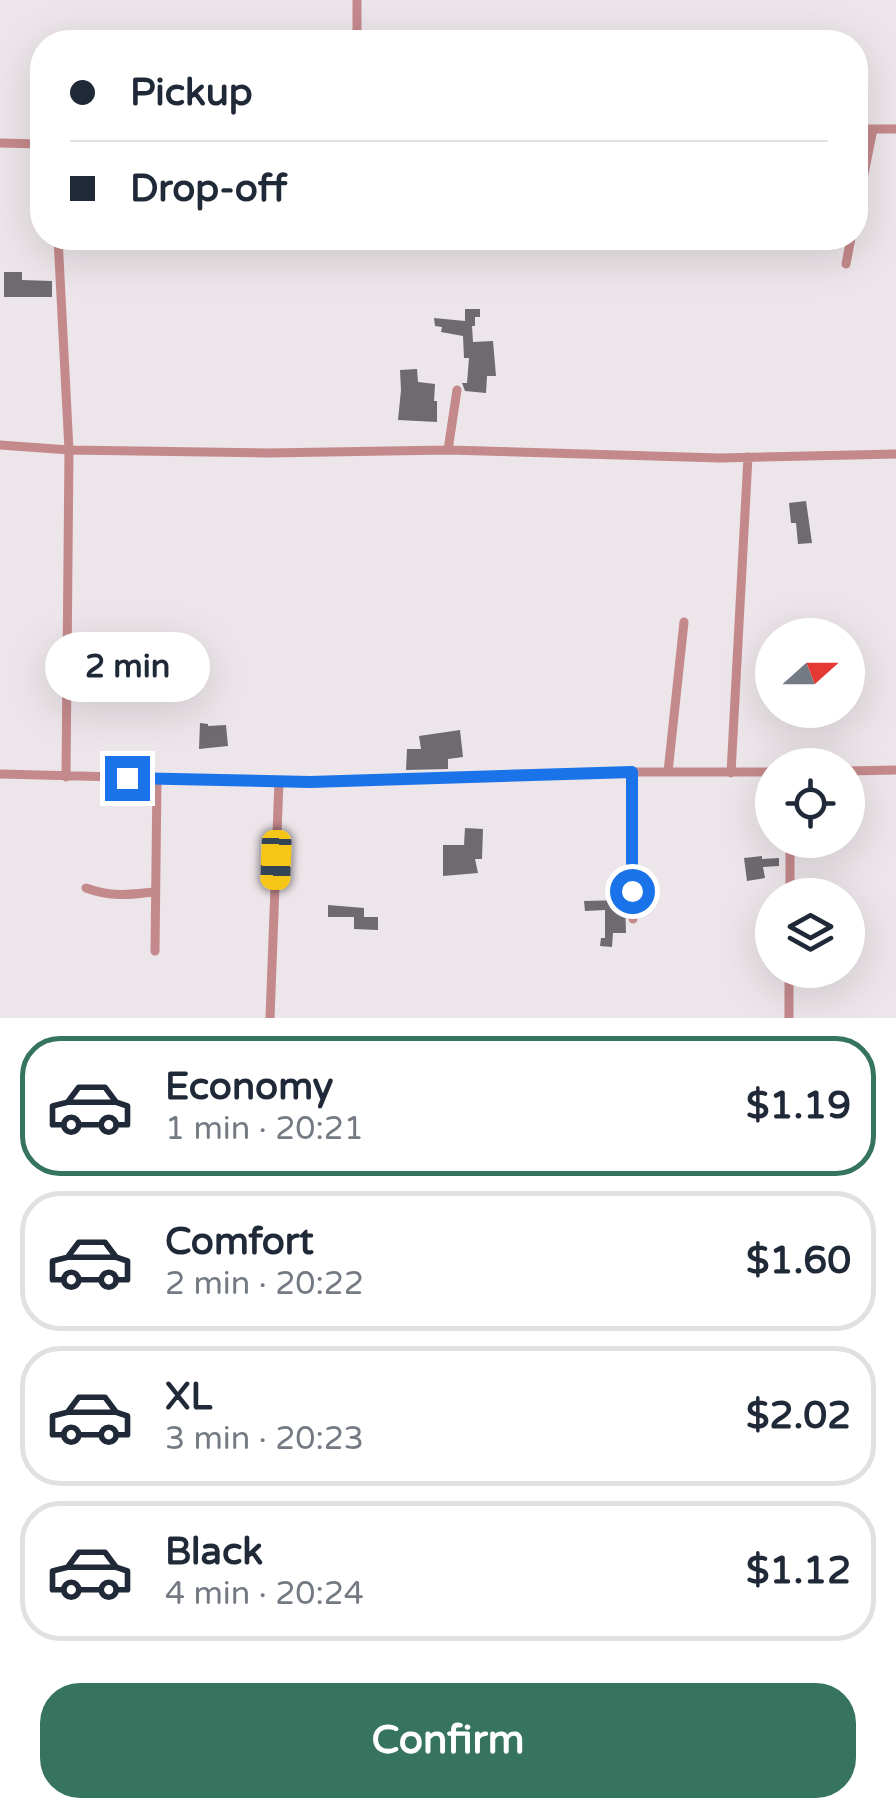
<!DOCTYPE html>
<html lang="en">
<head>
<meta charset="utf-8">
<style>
  :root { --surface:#fff; --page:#f6f6f7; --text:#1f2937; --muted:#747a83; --line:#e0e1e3; --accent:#367460 }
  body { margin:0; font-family:"Varela Round",sans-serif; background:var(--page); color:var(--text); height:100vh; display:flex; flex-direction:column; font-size:38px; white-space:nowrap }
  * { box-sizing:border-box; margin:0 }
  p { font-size:32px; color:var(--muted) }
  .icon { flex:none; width:55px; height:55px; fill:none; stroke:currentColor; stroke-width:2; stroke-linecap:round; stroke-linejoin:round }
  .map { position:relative; height:1018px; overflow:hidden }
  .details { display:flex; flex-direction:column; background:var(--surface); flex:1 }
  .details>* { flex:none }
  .hud { position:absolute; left:30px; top:30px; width:838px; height:220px; border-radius:40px; box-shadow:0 10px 40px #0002; display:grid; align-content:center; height:220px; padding:0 40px; background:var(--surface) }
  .needle { width:65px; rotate:69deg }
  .tools { position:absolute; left:755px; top:618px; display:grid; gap:20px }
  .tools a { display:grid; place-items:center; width:110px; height:110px; border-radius:50%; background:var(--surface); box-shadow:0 10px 40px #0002; font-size:50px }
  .end { position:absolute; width:45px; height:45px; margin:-22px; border:12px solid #1a73e8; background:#fff; box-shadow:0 0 0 5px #fff }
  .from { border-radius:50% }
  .bubble { position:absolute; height:70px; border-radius:35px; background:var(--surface); box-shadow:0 10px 40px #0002; font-size:32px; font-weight:700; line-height:70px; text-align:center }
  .car { position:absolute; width:30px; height:60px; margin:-30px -15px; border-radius:12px; box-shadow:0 0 8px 2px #0007; background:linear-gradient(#f5c518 24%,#345 0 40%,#f5c518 0 76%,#345 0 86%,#f5c518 0) }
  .hud b { display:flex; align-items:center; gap:35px; height:95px; font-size:38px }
  .hud b+b { border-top:2px solid var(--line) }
  .hud i { width:25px; height:25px; background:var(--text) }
  ul { padding:18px 0 0; list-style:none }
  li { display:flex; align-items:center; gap:30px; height:140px; margin:0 20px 15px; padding:0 20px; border:5px solid var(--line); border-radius:40px }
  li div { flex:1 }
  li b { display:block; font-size:38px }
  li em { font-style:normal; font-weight:700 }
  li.on { border-color:var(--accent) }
  li>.icon { width:90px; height:90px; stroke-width:1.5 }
  .button { display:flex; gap:20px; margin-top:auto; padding:20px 40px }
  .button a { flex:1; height:115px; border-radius:40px; background:var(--accent); color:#fff; font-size:40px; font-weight:700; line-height:115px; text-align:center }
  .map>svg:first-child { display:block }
  .building { fill:#6d6a70 }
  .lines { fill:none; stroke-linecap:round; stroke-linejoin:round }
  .street { stroke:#c4898b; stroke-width:9 }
  .route { stroke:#1a73e8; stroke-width:12 }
</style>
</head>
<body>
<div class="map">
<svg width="896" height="1018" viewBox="0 0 896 1018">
  <rect width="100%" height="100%" fill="#ece5e9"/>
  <!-- building -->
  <path class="building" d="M 4,272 L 22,272 L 22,280 L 52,281 L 52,297 L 4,297 Z
    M 465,309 L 480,309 L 480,317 L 475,317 L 475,326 L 472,326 L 473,342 L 493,341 L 496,376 L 487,376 L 486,393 L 465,391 L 462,383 L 467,383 L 469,358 L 464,358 L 463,336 L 441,332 L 442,327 L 435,326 L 434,318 L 465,321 Z
    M 417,369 L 418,382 L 435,384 L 434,401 L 437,401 L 437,422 L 398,420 L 401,390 L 400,370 Z
    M 806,501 L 812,543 L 798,544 L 796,523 L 791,523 L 789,503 Z
    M 200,723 L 208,724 L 208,726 L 226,725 L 228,746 L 199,749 Z
    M 460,730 L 463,757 L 448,759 L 448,769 L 406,770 L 407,749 L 421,749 L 419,736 Z
    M 465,828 L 483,829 L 482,859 L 475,859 L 478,873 L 443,876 L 443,845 L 464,845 Z
    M 762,856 L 762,859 L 779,858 L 779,866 L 763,867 L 765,878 L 747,881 L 744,858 Z
    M 625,900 L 626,933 L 613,933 L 612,947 L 600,946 L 601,938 L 605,938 L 605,910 L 585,911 L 584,901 Z
    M 328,905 L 364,908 L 364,917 L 378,917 L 378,930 L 354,929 L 354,917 L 328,917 Z"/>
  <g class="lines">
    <!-- street -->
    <path class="street" d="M 357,0 L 357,42
      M 855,129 L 896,129
      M 0,143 L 42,144
      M 855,218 L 873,129
      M 58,238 L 69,450 L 66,777
      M 846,264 L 851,238
      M 0,445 L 69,450 L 268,453 L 448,450 L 720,458 L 896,454
      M 448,450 L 457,390
      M 848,771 L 896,770
      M 632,772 L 633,919
      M 668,772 L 684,622
      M 731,773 L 748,457
      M 0,774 L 310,782 L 632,772 L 772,772
      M 86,888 C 110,897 129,895 154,892
      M 790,895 L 790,840
      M 155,951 L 157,779
      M 270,1018 L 279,781
      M 789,1018 L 789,970"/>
  </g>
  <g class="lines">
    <!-- route -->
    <path class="route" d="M 127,778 L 310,782 L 632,772 L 632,891"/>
  </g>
</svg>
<div class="tools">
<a><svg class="needle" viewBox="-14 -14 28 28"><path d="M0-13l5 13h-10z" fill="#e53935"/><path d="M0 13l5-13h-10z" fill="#747a83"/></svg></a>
<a><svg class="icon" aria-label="locate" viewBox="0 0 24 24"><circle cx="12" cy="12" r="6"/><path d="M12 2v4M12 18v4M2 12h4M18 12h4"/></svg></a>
<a><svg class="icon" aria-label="layers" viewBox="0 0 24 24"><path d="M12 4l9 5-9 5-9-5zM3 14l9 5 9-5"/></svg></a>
</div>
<i class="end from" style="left:632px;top:891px"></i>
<i class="end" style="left:127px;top:778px"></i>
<div class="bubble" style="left:45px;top:632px;width:165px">2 min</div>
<i class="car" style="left:276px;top:860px;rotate:182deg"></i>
<div class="hud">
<b><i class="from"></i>Pickup</b>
<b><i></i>Drop-off</b>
</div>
</div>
<section class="details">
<ul>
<li class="on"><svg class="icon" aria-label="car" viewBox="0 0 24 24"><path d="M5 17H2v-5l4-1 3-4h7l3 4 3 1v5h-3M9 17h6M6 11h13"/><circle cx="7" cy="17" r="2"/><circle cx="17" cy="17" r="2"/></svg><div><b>Economy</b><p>1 min · 20:21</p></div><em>$1.19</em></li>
<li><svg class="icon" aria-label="car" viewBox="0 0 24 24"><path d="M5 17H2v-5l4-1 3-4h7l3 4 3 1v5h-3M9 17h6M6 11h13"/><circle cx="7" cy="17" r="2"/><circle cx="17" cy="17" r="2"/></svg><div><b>Comfort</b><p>2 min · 20:22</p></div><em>$1.60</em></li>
<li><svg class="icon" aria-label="car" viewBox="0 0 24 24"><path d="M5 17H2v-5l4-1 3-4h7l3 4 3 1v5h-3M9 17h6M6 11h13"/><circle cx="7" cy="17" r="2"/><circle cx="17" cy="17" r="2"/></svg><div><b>XL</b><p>3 min · 20:23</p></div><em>$2.02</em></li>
<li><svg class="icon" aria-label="car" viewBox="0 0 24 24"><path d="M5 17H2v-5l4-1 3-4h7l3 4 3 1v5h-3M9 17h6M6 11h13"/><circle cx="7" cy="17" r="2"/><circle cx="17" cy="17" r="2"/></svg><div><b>Black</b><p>4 min · 20:24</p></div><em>$1.12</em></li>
</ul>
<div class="button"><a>Confirm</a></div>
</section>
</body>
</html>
